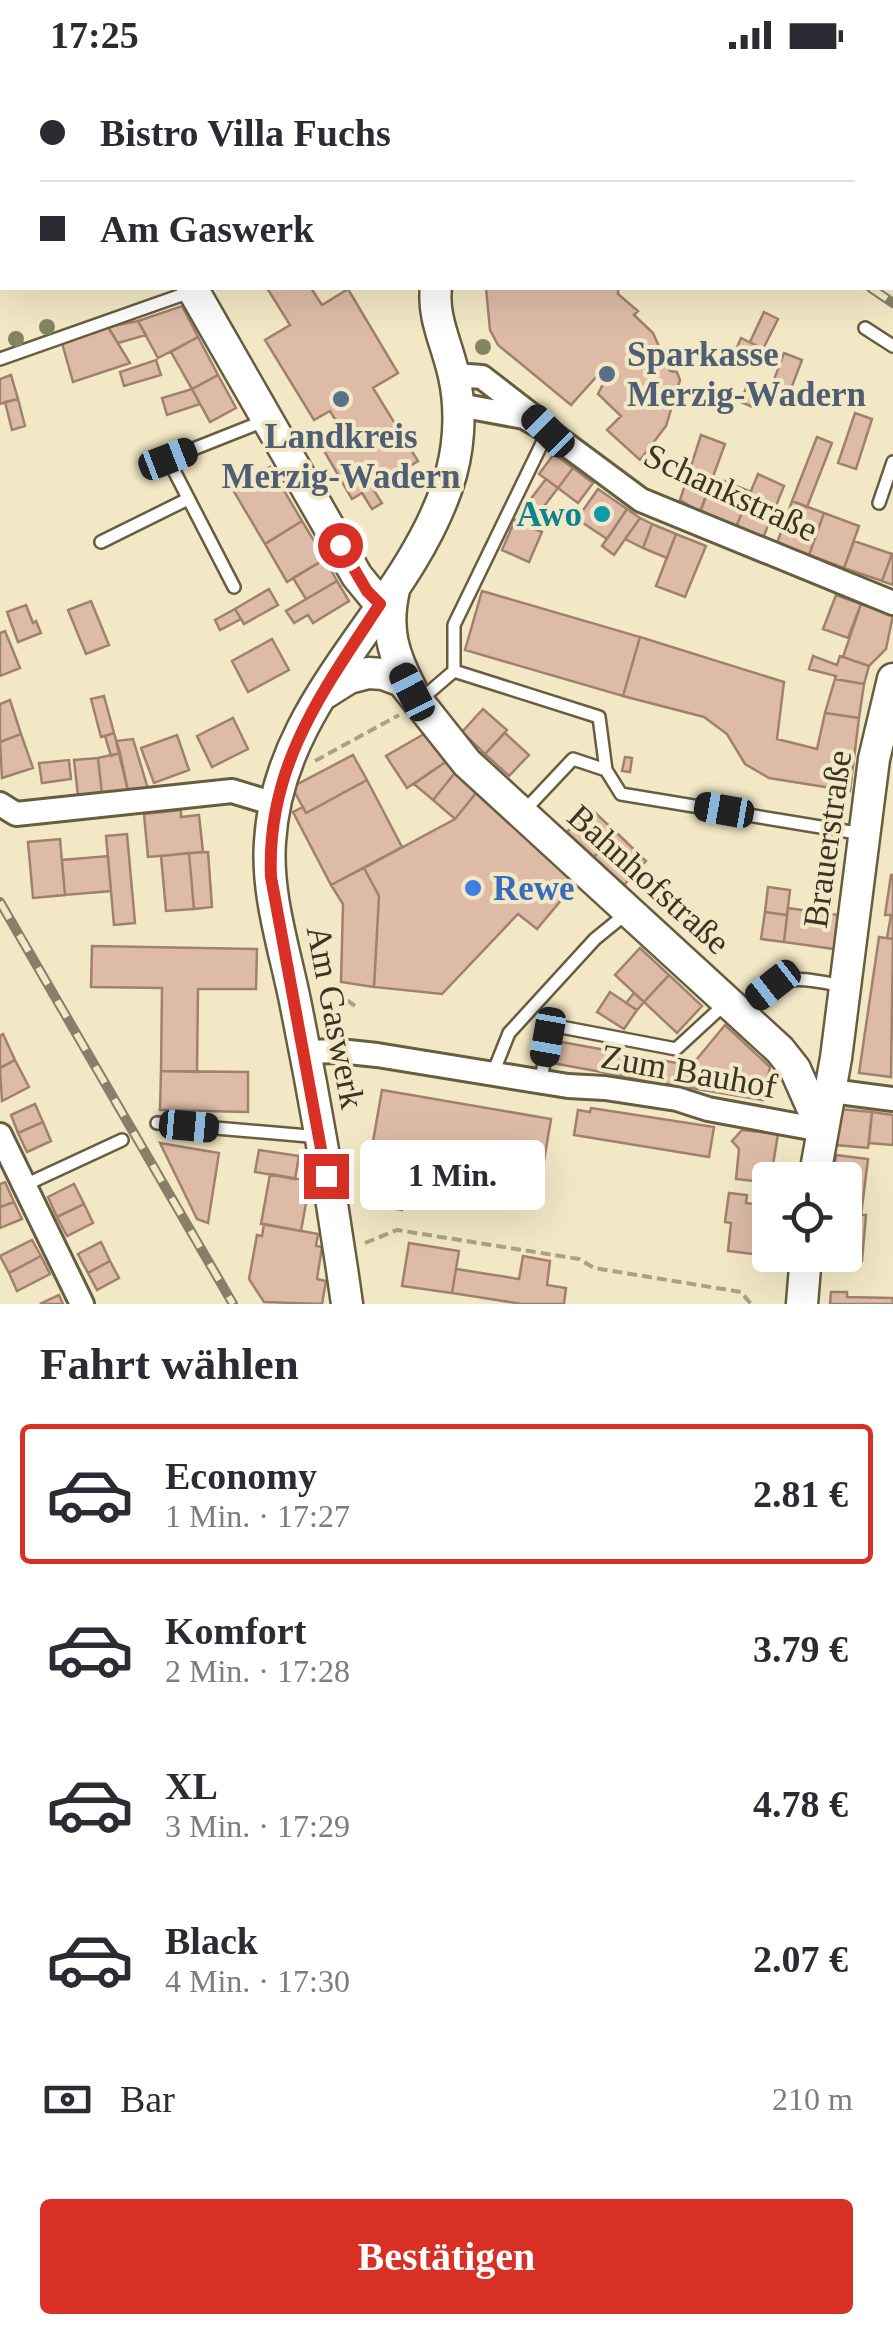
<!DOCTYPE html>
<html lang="de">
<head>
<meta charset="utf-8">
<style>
  :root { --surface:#fff; --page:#f7f7f7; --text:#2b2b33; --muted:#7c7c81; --line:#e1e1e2; --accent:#d93025 }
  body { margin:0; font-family:Georgia,serif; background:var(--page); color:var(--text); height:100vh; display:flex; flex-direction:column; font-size:38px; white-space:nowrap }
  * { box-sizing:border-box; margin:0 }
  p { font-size:32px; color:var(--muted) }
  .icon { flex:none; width:55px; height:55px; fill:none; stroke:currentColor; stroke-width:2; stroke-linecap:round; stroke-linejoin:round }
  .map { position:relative; height:1234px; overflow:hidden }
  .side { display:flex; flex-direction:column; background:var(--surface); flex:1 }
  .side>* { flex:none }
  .hud { position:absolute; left:0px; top:0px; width:895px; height:220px; box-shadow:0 10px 40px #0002; display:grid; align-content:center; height:220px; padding:0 40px; background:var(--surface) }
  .controls { position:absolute; left:752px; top:1092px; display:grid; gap:20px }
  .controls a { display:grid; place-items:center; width:110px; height:110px; border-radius:10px; background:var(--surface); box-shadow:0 10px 40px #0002; font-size:50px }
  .end { position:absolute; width:45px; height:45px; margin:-22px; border:12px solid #d93025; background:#fff; box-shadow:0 0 0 5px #fff }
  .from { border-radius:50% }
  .bubble { position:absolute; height:70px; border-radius:10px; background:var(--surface); box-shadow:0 10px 40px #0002; font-size:32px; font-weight:600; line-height:70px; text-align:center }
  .car { position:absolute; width:30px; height:60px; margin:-30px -15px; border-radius:12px; box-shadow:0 0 8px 2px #0007; background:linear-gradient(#222 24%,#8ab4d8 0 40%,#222 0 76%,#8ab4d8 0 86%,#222 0) }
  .hud b { display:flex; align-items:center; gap:35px; height:95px; font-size:38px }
  .hud b+b { border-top:2px solid var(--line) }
  .hud i { width:25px; height:25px; background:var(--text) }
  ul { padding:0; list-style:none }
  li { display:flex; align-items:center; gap:30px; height:140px; margin:0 20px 15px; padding:0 20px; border:5px solid transparent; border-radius:10px }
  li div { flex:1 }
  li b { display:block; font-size:38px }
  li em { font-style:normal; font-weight:600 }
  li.active { border-color:var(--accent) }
  li>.icon { width:90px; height:90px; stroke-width:1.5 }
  h2 { padding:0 40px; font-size:45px; line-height:120px }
  .pay { display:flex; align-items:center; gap:25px; height:110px; padding:0 40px; font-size:38px }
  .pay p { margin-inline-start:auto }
  .primary-button { display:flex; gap:20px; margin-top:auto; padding:20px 40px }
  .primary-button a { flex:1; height:115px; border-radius:10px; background:var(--accent); color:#fff; font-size:40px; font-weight:600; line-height:115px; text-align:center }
  .status { display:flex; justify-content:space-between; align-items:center; height:70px; padding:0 50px; background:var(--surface); direction:ltr }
  .status svg { height:28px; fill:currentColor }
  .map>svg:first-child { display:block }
  .building { fill:#ddbba7; stroke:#a0816d; stroke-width:2.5 }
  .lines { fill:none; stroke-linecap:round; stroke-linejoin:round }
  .lane-casing { stroke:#675e3f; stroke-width:16 }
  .street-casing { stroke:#675e3f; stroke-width:28 }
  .secondary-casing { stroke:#675e3f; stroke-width:35 }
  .path { stroke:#aaa187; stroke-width:4; stroke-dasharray:10 5; stroke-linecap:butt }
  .lane { stroke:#fff; stroke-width:11 }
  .street { stroke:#fff; stroke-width:22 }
  .secondary { stroke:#fff; stroke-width:30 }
  .rail-casing { stroke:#877f69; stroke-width:10 }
  .rail { stroke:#f3e8c5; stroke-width:6; stroke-dasharray:19; stroke-linecap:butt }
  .tree { fill:#838560 }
  .route { stroke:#d93025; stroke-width:12 }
  .service-dot { fill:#5c6f8a; stroke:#f3e8c5; stroke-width:4 }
  .culture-dot { fill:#0f9aa8; stroke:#f3e8c5; stroke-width:4 }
  .shop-dot { fill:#3f7fe0; stroke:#f3e8c5; stroke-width:4 }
  .labels { text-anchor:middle; stroke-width:8; stroke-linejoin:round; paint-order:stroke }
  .service-label { font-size:35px; font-weight:bold; fill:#4e5e75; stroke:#f3e8c5; text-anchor:start }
  .street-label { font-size:35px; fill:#393427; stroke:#f3e8c5 }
  .culture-label { font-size:35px; font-weight:bold; fill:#0d838f; stroke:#f3e8c5; text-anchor:end }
  .shop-label { font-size:35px; font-weight:bold; fill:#366cbe; stroke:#f3e8c5; text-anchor:start }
</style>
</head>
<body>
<div class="status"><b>17:25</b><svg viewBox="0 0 49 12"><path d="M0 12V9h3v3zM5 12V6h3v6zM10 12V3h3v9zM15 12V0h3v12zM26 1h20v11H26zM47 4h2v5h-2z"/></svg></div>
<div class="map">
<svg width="893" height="1234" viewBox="0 0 893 1234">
  <rect width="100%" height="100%" fill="#f3e8c5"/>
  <!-- building -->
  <path class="building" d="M 97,0 L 145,0 L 147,2 L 93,2 Z
    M 267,218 L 311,218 L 322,235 L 348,219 L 398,303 L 373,318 L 418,391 L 373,419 L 382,433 L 372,439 L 362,423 L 352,429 L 323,379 L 345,366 L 330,341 L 314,350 L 265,270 L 290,255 Z
    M 486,218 L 618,218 L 618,224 L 638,241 L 634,245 L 653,263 L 670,301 L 677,302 L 680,310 L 666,356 L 640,390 L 607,360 L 621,346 L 598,324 L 603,314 L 597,306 L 571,335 L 498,275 L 490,260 Z
    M 182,236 L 198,267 L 158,288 L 138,251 Z
    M 764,242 L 778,249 L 763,279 L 750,272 Z
    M 138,251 L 146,265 L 118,273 L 108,257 Z
    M 108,257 L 130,293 L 73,312 L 62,273 Z
    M 198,267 L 218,305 L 192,319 L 171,282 Z
    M 741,268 L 763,279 L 757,292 L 735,282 Z
    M 784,283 L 802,290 L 787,329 L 769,323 Z
    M 156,290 L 161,305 L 124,316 L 120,302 Z
    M 11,305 L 18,329 L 0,334 L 0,309 Z
    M 218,305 L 236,338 L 210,352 L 192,319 Z
    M 747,315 L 761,320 L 755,338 L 741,332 Z
    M 192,319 L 200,334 L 167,345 L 162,328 Z
    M 18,329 L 25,356 L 12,360 L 5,332 Z
    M 855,343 L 872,349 L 856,399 L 838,393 Z
    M 701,365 L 725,374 L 700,442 L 680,430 Z
    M 817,367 L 832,373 L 807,437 L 792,431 Z
    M 554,384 L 573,398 L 558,418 L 539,404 Z
    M 270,397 L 302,451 L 265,474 L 233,420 Z
    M 573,398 L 593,413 L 578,433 L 558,418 Z
    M 758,404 L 784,416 L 763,468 L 736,457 Z
    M 714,407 L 751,422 L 736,457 L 700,442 Z
    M 546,409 L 558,418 L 532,452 L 520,443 Z
    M 598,419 L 627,439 L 607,469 L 577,449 Z
    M 792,431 L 824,443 L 809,485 L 777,473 Z
    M 627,439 L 640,448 L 614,485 L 602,476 Z
    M 824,443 L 859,456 L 844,498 L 809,485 Z
    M 640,448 L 652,454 L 643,478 L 625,469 Z
    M 515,450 L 542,462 L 529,492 L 502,480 Z
    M 302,451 L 325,489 L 287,512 L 265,474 Z
    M 652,454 L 676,464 L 667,488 L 643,478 Z
    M 676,464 L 706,476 L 685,527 L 656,516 Z
    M 854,471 L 892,484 L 882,511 L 844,498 Z
    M 892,484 L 893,484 L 893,515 L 882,511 Z
    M 325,489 L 337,511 L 306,529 L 293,508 Z
    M 337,511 L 349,531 L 313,553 L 308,545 L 294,553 L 286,541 Z
    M 269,519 L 278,535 L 244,554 L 235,539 Z
    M 482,521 L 640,567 L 623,626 L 465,580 Z
    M 836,525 L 861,534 L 848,568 L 823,559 Z
    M 91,531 L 109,575 L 86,584 L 68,540 Z
    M 861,534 L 893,545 L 886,579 L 869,596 L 843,587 Z
    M 26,535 L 33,553 L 36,551 L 41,563 L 18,572 L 7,542 Z
    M 235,539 L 241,549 L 220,560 L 215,550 Z
    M 5,561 L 20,598 L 0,606 L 0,563 Z
    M 640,567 L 784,612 L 777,669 L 817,679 L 825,643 L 859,648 L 850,721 L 769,708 L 745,694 L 727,664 L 704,647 L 623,626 Z
    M 272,569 L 289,600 L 248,622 L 232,591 Z
    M 813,586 L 837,595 L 840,586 L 869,596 L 864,614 L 835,609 L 836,606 L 809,599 Z
    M 835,609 L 864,614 L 859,648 L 825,643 Z
    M 104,626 L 114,663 L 101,667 L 91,629 Z
    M 10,630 L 21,664 L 0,672 L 0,634 Z
    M 483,639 L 507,660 L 485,684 L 462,662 Z
    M 233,648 L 248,679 L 212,697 L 197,666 Z
    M 114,663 L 120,683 L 111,686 L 105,666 Z
    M 505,663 L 529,685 L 509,706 L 485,684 Z
    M 21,664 L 33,698 L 2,708 L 0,672 Z
    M 424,664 L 447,691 L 407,718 L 386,686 Z
    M 177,665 L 189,700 L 154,713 L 141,678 Z
    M 133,669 L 148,719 L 128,721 L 116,671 Z
    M 120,683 L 128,721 L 102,724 L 98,688 Z
    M 353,685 L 367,710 L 306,743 L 292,717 Z
    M 625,687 L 632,688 L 630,702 L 622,701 Z
    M 98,688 L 102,724 L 78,726 L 74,690 Z
    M 69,690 L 71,709 L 42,713 L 39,693 Z
    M 447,691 L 458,699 L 433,730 L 414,714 Z
    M 458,699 L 480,718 L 455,749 L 433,730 Z
    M 367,710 L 402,777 L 331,815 L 293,742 L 303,737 L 306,743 Z
    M 480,718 L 578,810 L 537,859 L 518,844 L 442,924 L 374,917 L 379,826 L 364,798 L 455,749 Z
    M 590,738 L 617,763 L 594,787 L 567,762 Z
    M 181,740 L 181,747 L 199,745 L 203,782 L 148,787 L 144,744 Z
    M 617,763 L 646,791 L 624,815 L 594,787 Z
    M 127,764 L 135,853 L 114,855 L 106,766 Z
    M 60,769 L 65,825 L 33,828 L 28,772 Z
    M 208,782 L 212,837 L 194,839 L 189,783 Z
    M 189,783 L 194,839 L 166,841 L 161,786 Z
    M 108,786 L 111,821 L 65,825 L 62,790 Z
    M 364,798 L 379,826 L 374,917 L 341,912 L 343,834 L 331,815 Z
    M 891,805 L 893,805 L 893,869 L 887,868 L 891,845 L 885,845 Z
    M 768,817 L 790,820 L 787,845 L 765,842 Z
    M 788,838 L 838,845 L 834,879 L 784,872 Z
    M 765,842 L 787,845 L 784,872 L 761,869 Z
    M 879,867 L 893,869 L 891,1007 L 859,1003 Z
    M 92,876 L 257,879 L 256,919 L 198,919 L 197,1002 L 161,1001 L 162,918 L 91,917 Z
    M 640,878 L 669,905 L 644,932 L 615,905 Z
    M 669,905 L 702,936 L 677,963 L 644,932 Z
    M 610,922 L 637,940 L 624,959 L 597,942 Z
    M 634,923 L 644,932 L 637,940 L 626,933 Z
    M 725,955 L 770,997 L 763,1030 L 673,1015 L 677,993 L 692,995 Z
    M 3,964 L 15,990 L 0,998 L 0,966 Z
    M 556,971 L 677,993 L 673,1015 L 552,993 Z
    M 15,990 L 29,1017 L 2,1031 L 0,998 Z
    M 161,1001 L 248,1002 L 248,1042 L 160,1040 Z
    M 382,1020 L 551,1049 L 543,1097 L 426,1077 L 420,1109 L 368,1100 Z
    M 35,1034 L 43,1052 L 18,1063 L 11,1045 Z
    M 591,1038 L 714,1057 L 709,1087 L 574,1065 L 578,1040 L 590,1042 Z
    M 839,1039 L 872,1042 L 868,1078 L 836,1075 Z
    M 872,1042 L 893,1045 L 893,1075 L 869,1073 Z
    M 43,1052 L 51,1071 L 27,1082 L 18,1063 Z
    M 742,1060 L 778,1064 L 770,1113 L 736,1109 L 739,1079 L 732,1071 Z
    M 160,1073 L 219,1083 L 208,1153 L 197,1149 Z
    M 259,1080 L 299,1086 L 295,1109 L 255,1102 Z
    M 836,1085 L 868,1089 L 861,1145 L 845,1143 L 845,1110 L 833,1110 Z
    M 368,1100 L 408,1108 L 402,1140 L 362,1132 Z
    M 270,1104 L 310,1111 L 301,1161 L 261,1154 Z
    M 5,1112 L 14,1132 L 0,1137 L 0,1114 Z
    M 74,1114 L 84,1134 L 57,1147 L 48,1127 Z
    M 729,1123 L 747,1125 L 746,1133 L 770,1136 L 770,1186 L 728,1181 L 731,1153 L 725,1152 Z
    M 14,1132 L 22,1149 L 0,1158 L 0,1137 Z
    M 84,1134 L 93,1153 L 67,1166 L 57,1147 Z
    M 845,1143 L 866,1145 L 862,1191 L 826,1188 L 826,1185 L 845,1185 Z
    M 264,1154 L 318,1164 L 316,1176 L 322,1177 L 317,1209 L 326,1211 L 322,1234 L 264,1232 L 249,1209 L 257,1165 L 262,1166 Z
    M 32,1170 L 41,1186 L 9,1203 L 0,1186 Z
    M 101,1172 L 110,1191 L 88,1203 L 78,1184 Z
    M 409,1173 L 459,1181 L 452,1223 L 402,1216 Z
    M 41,1186 L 50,1204 L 17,1221 L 9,1203 Z
    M 523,1186 L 550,1191 L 547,1215 L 566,1218 L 564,1234 L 522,1234 L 452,1223 L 456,1199 L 519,1209 Z
    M 110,1191 L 119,1208 L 97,1220 L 88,1203 Z
    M 831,1222 L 847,1222 L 847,1227 L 893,1228 L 893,1234 L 830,1234 Z
    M 59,1225 L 63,1234 L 40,1234 Z"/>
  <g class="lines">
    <!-- lane casing -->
    <g class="lane-casing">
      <path id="lane" d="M 865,258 L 893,276
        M 0,289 L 190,222
        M 879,433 L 893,392
        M 101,472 L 188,429
        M 234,517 L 168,389 L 264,351
        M 454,601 L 599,647 L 606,700
        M 419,631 L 454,601 L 454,555 L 548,361
        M 524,741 L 573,689 L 606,700 L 621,724 L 863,764
        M 740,940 C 788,903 786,906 845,916
        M 493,1003 L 509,963 L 595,869 L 627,843
        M 541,1011 L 548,967 L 561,957 L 676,979 L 726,933
        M 157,1053 L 320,1067
        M 25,1115 L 122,1070"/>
    </g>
    <!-- street casing -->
    <g class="street-casing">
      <path id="street" d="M 454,305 L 482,307 L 535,348
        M 459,335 L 524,347 L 548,361 L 641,430 L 893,533
        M 0,734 L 16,744 L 232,721 L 275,734
        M 305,982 L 339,981 L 377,985 L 568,1016 L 605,1018 L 677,1029 L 708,1039 L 822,1060
        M 831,1021 L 893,1029
        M 0,1065 L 82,1234"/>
    </g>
    <!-- secondary casing -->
    <g class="secondary-casing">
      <path id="secondary" d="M 65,0 L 66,2
        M 208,0 L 210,2
        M 880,0 L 883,2
        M 600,2 L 601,0
        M 192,218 L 357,506 L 380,534
        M 394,520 C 385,559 393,584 411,619
        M 322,625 L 349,608 L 368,603 L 383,604 L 402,611 L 467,693 L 780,980 L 795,999 L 822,1060
        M 814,1110 L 836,988 L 874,689 L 893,609
        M 347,1234 C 333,1134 316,1035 296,936 C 286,884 266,826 270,772 C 278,629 404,543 447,417 C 459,383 462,342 454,306 C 448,277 432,247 436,218
        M 802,1234 L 806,1185"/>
    </g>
    <!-- path -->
    <path class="path" d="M 315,691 L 399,645
      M 320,924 L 334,921 L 355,936
      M 365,1173 L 397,1160 L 579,1189 L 594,1198 L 741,1222 L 751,1234"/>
    <!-- lane -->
    <use href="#lane" class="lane"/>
    <!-- street -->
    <use href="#street" class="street"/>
    <!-- secondary -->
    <use href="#secondary" class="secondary"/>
    <!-- rail casing -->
    <g class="rail-casing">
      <path id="rail" d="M 548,0 L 552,2
        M 573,0 L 577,2
        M 871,218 L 893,233
        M 0,832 L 233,1234"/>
    </g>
    <!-- rail -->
    <use href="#rail" class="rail"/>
  </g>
  <!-- trees -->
  <g class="tree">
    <circle cx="47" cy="257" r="8"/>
    <circle cx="16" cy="269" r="8"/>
    <circle cx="483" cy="277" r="8"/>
  </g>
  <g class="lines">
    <!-- route -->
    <path class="route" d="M 326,1106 L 271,807 C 266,697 322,622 380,534 L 367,521 L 340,475"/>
  </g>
  <!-- markers -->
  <g class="service-dot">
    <circle cx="607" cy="304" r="10"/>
    <circle cx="341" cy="329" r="10"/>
  </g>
  <circle class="culture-dot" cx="602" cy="444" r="10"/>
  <circle class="shop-dot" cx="473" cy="818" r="10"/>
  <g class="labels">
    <!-- service labels -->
    <g class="service-label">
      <text x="627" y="296">Sparkasse<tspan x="627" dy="40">Merzig-Wadern</tspan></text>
      <text x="341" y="378" text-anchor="middle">Landkreis<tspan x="341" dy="40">Merzig-Wadern</tspan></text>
    </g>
    <!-- street labels -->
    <g class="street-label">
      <text transform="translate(731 422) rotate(25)" y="12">Schankstraße</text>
      <text transform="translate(827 769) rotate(-82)" y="12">Brauerstraße</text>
      <text transform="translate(649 809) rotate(42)" y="12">Bahnhofstraße</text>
      <text transform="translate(336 947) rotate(79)" y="12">Am Gaswerk</text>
      <text transform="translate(689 1001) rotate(10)" y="12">Zum Bauhof</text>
    </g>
    <!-- culture labels -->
    <g class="culture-label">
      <text x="582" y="456">Awo</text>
    </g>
    <!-- shop labels -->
    <g class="shop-label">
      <text x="493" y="830">Rewe</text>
    </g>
  </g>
</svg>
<div class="controls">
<a><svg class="icon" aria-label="locate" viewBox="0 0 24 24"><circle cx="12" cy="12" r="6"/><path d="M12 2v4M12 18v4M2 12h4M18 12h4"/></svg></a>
</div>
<i class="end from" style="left:340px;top:475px"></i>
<i class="end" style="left:326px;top:1106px"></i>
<div class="bubble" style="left:360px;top:1070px;width:185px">1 Min.</div>
<i class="car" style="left:548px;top:361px;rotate:315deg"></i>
<i class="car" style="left:168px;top:389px;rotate:69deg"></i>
<i class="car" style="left:412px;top:622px;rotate:333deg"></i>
<i class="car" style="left:724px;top:740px;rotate:280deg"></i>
<i class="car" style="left:773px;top:915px;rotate:232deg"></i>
<i class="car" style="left:548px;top:967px;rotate:190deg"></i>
<i class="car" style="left:189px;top:1056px;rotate:95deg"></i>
<div class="hud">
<b><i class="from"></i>Bistro Villa Fuchs</b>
<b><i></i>Am Gaswerk</b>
</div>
</div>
<section class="side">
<h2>Fahrt wählen</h2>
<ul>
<li class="active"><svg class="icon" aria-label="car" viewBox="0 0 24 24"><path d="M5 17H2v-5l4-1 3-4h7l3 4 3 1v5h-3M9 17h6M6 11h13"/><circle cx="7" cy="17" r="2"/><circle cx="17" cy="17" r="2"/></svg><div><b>Economy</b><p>1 Min. · 17:27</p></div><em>2.81 €</em></li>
<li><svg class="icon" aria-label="car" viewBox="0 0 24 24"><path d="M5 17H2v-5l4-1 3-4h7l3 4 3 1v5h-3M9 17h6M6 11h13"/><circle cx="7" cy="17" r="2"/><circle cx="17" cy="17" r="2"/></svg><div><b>Komfort</b><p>2 Min. · 17:28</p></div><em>3.79 €</em></li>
<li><svg class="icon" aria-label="car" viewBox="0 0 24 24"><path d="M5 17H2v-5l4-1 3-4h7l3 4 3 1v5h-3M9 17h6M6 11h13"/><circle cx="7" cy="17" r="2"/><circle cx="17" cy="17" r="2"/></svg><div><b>XL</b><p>3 Min. · 17:29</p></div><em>4.78 €</em></li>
<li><svg class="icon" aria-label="car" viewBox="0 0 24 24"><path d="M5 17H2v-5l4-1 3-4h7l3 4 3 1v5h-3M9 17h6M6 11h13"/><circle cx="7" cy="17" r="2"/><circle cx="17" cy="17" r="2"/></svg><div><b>Black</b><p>4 Min. · 17:30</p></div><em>2.07 €</em></li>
</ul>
<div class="pay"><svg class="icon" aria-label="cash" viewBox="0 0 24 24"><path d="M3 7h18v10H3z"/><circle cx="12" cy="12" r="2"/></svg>Bar<p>210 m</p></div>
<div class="primary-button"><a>Bestätigen</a></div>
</section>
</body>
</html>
